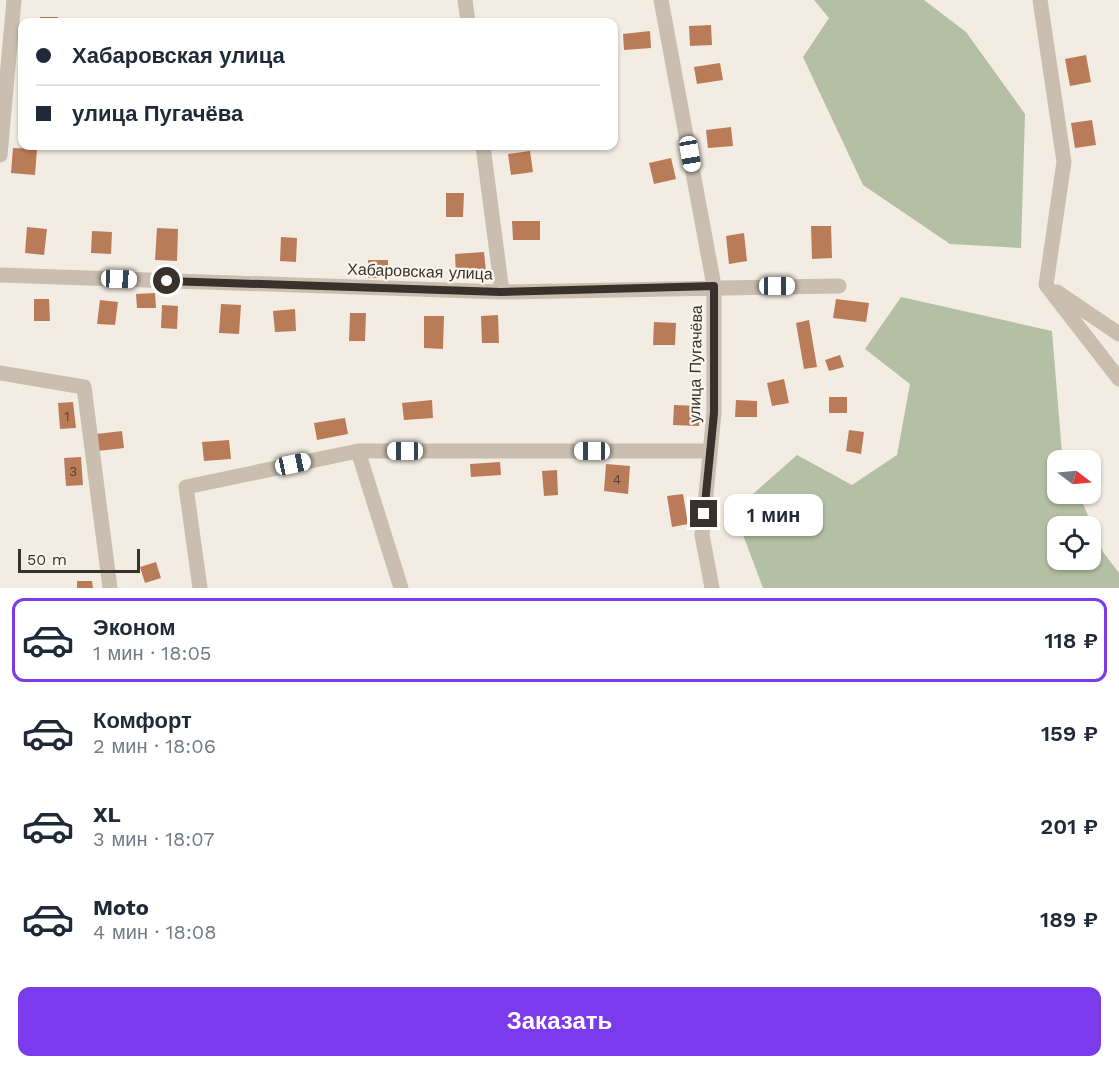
<!DOCTYPE html>
<html lang="ru">
<head>
<meta charset="utf-8">
<style>
  :root { --surface:#fff; --page:#f6f6f7; --text:#1f2937; --muted:#747a83; --line:#e0e1e3; --accent:#7c3aed }
  body { margin:0; font-family:"Work Sans",sans-serif; background:var(--page); color:var(--text); height:100vh; display:flex; flex-direction:column; font-size:22px; white-space:nowrap }
  * { box-sizing:border-box; margin:0 }
  p { font-size:20px; color:var(--muted) }
  .icon { flex:none; width:33px; height:33px; fill:none; stroke:currentColor; stroke-width:2; stroke-linecap:round; stroke-linejoin:round }
  .map { position:relative; height:588px; overflow:hidden }
  .side { display:flex; flex-direction:column; background:var(--surface); flex:1 }
  .side>* { flex:none }
  .banner { position:absolute; left:18px; top:18px; width:600px; height:132px; border-radius:12px; box-shadow:0 2px 4px #0004; display:grid; align-content:center; height:132px; padding:0 18px; background:var(--surface) }
  .needle { width:39px; rotate:106deg }
  .buttons { position:absolute; left:1047px; top:450px; display:grid; gap:12px }
  .buttons a { display:grid; place-items:center; width:54px; height:54px; border-radius:12px; background:var(--surface); box-shadow:0 2px 4px #0004; font-size:30px }
  .scale { position:absolute; left:18px; bottom:15px; width:122px; box-sizing:border-box; padding-left:6px; border:3px solid #39322c; border-top:0; font-size:16px; line-height:21px; white-space:nowrap; color:#39322c; -webkit-text-stroke:4px #f9f6ee; paint-order:stroke }
  .end { position:absolute; width:27px; height:27px; margin:-14px; border:8px solid #39322c; background:#fff; box-shadow:0 0 0 3px #fff }
  .from { border-radius:50% }
  .bubble { position:absolute; height:42px; border-radius:12px; background:var(--surface); box-shadow:0 2px 4px #0004; font-size:20px; font-weight:600; line-height:42px; text-align:center }
  .car { position:absolute; width:18px; height:36px; margin:-18px -9px; border-radius:8px; box-shadow:0 0 4px 2px #0007; background:linear-gradient(#fff 24%,#345 0 40%,#fff 0 76%,#345 0 86%,#fff 0) }
  .banner b { display:flex; align-items:center; gap:21px; height:57px; font-size:22px }
  .banner b+b { border-top:2px solid var(--line) }
  .banner i { width:15px; height:15px; background:var(--text) }
  ul { padding:10px 0 0; list-style:none }
  li { display:flex; align-items:center; gap:18px; height:84px; margin:0 12px 9px; padding:0 6px; border:3px solid transparent; border-radius:12px }
  li div { flex:1 }
  li b { display:block; font-size:22px }
  li em { font-style:normal; font-weight:600 }
  li.active { border-color:var(--accent) }
  li>.icon { width:54px; height:54px; stroke-width:1.5 }
  .action { display:flex; gap:12px; margin-top:auto; padding:12px 18px }
  .action a { flex:1; height:69px; border-radius:12px; background:var(--accent); color:#fff; font-size:24px; font-weight:600; line-height:69px; text-align:center }
  .map>svg:first-child { display:block }
  .green { fill:#b3c0a3; fill-rule:evenodd }
  .building { fill:#ba7b58 }
  .lines { fill:none; stroke-linecap:round; stroke-linejoin:round }
  .minor { stroke:#c9beaf; stroke-width:15 }
  .route { stroke:#39322c; stroke-width:8 }
  .labels { text-anchor:middle; stroke-width:4.5; stroke-linejoin:round; paint-order:stroke }
  .number-label { font-size:14px; fill:#594437 }
  .street-label { font-size:16px; fill:#39322c; stroke:#f9f6ee }
</style>
</head>
<body>
<div class="map">
<svg width="1119" height="588" viewBox="0 0 1119 588">
  <rect width="100%" height="100%" fill="#f2ece2"/>
  <!-- green -->
  <path class="green" d="M 814,0 L 924,0 L 966,32 L 1025,114 L 1021,248 L 950,244 L 863,185 L 803,57 L 829,18 Z
    M 901,297 L 1052,331 L 1062,454 L 1065,460 L 1058,460 L 1058,494 L 1079,494 L 1103,552 L 1119,573 L 1119,588 L 763,588 L 734,511 L 797,455 L 852,485 L 897,455 L 910,384 L 865,349 ZM 1058,526 L 1090,526 L 1090,560 L 1058,560 Z"/>
  <!-- building -->
  <path class="building" d="M 40,17 L 58,17 L 58,22 L 40,22 Z
    M 711,25 L 712,45 L 690,46 L 689,26 Z
    M 650,31 L 651,48 L 624,50 L 623,34 Z
    M 1086,55 L 1091,82 L 1070,86 L 1065,59 Z
    M 720,63 L 723,80 L 697,84 L 694,67 Z
    M 1092,120 L 1096,145 L 1075,148 L 1071,123 Z
    M 731,127 L 733,146 L 708,148 L 706,130 Z
    M 13,148 L 37,149 L 35,175 L 11,173 Z
    M 530,151 L 533,172 L 511,175 L 508,154 Z
    M 671,158 L 676,179 L 654,184 L 649,163 Z
    M 446,193 L 464,193 L 463,217 L 446,217 Z
    M 512,221 L 540,221 L 540,240 L 513,240 Z
    M 811,226 L 831,226 L 832,258 L 812,259 Z
    M 27,227 L 47,229 L 44,255 L 25,253 Z
    M 157,228 L 178,229 L 177,261 L 155,260 Z
    M 92,231 L 112,232 L 111,254 L 91,253 Z
    M 744,233 L 747,261 L 729,264 L 726,236 Z
    M 281,237 L 297,238 L 296,262 L 280,261 Z
    M 484,252 L 486,272 L 456,275 L 455,254 Z
    M 368,260 L 388,260 L 388,278 L 368,278 Z
    M 155,293 L 156,308 L 137,308 L 136,294 Z
    M 34,299 L 49,299 L 50,321 L 34,321 Z
    M 836,299 L 869,303 L 866,322 L 833,318 Z
    M 100,300 L 118,302 L 115,325 L 97,324 Z
    M 221,304 L 241,305 L 239,334 L 219,333 Z
    M 162,305 L 178,306 L 177,329 L 161,328 Z
    M 295,309 L 296,331 L 275,332 L 273,311 Z
    M 350,313 L 366,313 L 365,341 L 349,341 Z
    M 498,315 L 499,343 L 482,343 L 481,316 Z
    M 424,316 L 444,316 L 443,349 L 424,348 Z
    M 809,320 L 817,367 L 804,369 L 796,323 Z
    M 654,322 L 676,323 L 675,345 L 653,345 Z
    M 840,355 L 844,367 L 829,371 L 825,360 Z
    M 784,379 L 789,403 L 772,406 L 767,383 Z
    M 829,397 L 847,397 L 847,413 L 829,413 Z
    M 432,400 L 433,418 L 404,420 L 402,403 Z
    M 736,400 L 757,401 L 757,417 L 735,417 Z
    M 73,402 L 76,428 L 60,429 L 58,403 Z
    M 674,405 L 700,406 L 699,426 L 673,425 Z
    M 345,418 L 348,434 L 317,440 L 314,423 Z
    M 849,430 L 864,432 L 861,454 L 846,451 Z
    M 122,431 L 124,448 L 98,451 L 96,434 Z
    M 229,440 L 231,459 L 204,461 L 202,442 Z
    M 81,457 L 83,485 L 66,486 L 64,458 Z
    M 500,462 L 501,475 L 471,477 L 470,464 Z
    M 606,464 L 630,466 L 628,494 L 604,491 Z
    M 557,470 L 558,495 L 544,496 L 542,471 Z
    M 683,494 L 688,524 L 672,527 L 667,496 Z
    M 156,562 L 161,578 L 145,583 L 140,567 Z
    M 77,581 L 92,581 L 93,588 L 77,588 Z"/>
  <g class="lines">
    <!-- minor -->
    <path class="minor" d="M 465,0 L 468,22
      M 661,0 L 714,286 L 714,413 L 702,535 L 712,588
      M 1040,0 L 1064,162 L 1046,285 L 1119,379
      M 483,146 L 502,292
      M 0,155 L 14,0
      M 0,275 L 502,292 L 839,286
      M 1057,292 L 1119,334
      M 0,373 L 84,387 L 110,588
      M 358,451 L 401,588
      M 200,588 L 186,487 L 358,451 L 709,451"/>
  </g>
  <g class="lines">
    <!-- route -->
    <path class="route" d="M 167,281 L 501,292 L 714,286 L 714,413 L 704,514"/>
  </g>
  <g class="labels">
    <!-- number labels -->
    <g class="number-label">
      <text x="67" y="421">1</text>
      <text x="73" y="476">3</text>
      <text x="617" y="484">4</text>
    </g>
    <!-- street labels -->
    <g class="street-label">
      <text transform="translate(420 271) rotate(2)" y="6">Хабаровская улица</text>
      <text transform="translate(695 364) rotate(-89)" y="6">улица Пугачёва</text>
    </g>
  </g>
</svg>
<div class="buttons">
<a><svg class="needle" viewBox="-14 -14 28 28"><path d="M0-13l5 13h-10z" fill="#e53935"/><path d="M0 13l5-13h-10z" fill="#747a83"/></svg></a>
<a><svg class="icon" aria-label="locate" viewBox="0 0 24 24"><circle cx="12" cy="12" r="6"/><path d="M12 2v4M12 18v4M2 12h4M18 12h4"/></svg></a>
</div>
<div class="scale">50 m</div>
<i class="end from" style="left:167px;top:281px"></i>
<i class="end" style="left:704px;top:514px"></i>
<div class="bubble" style="left:724px;top:494px;width:99px">1 мин</div>
<i class="car" style="left:690px;top:154px;rotate:170deg"></i>
<i class="car" style="left:119px;top:279px;rotate:92deg"></i>
<i class="car" style="left:777px;top:286px;rotate:90deg"></i>
<i class="car" style="left:405px;top:451px;rotate:270deg"></i>
<i class="car" style="left:592px;top:451px;rotate:270deg"></i>
<i class="car" style="left:293px;top:464px;rotate:78deg"></i>
<div class="banner">
<b><i class="from"></i>Хабаровская улица</b>
<b><i></i>улица Пугачёва</b>
</div>
</div>
<section class="side">
<ul>
<li class="active"><svg class="icon" aria-label="car" viewBox="0 0 24 24"><path d="M5 17H2v-5l4-1 3-4h7l3 4 3 1v5h-3M9 17h6M6 11h13"/><circle cx="7" cy="17" r="2"/><circle cx="17" cy="17" r="2"/></svg><div><b>Эконом</b><p>1 мин · 18:05</p></div><em>118 ₽</em></li>
<li><svg class="icon" aria-label="car" viewBox="0 0 24 24"><path d="M5 17H2v-5l4-1 3-4h7l3 4 3 1v5h-3M9 17h6M6 11h13"/><circle cx="7" cy="17" r="2"/><circle cx="17" cy="17" r="2"/></svg><div><b>Комфорт</b><p>2 мин · 18:06</p></div><em>159 ₽</em></li>
<li><svg class="icon" aria-label="car" viewBox="0 0 24 24"><path d="M5 17H2v-5l4-1 3-4h7l3 4 3 1v5h-3M9 17h6M6 11h13"/><circle cx="7" cy="17" r="2"/><circle cx="17" cy="17" r="2"/></svg><div><b>XL</b><p>3 мин · 18:07</p></div><em>201 ₽</em></li>
<li><svg class="icon" aria-label="car" viewBox="0 0 24 24"><path d="M5 17H2v-5l4-1 3-4h7l3 4 3 1v5h-3M9 17h6M6 11h13"/><circle cx="7" cy="17" r="2"/><circle cx="17" cy="17" r="2"/></svg><div><b>Moto</b><p>4 мин · 18:08</p></div><em>189 ₽</em></li>
</ul>
<div class="action"><a>Заказать</a></div>
</section>
</body>
</html>
